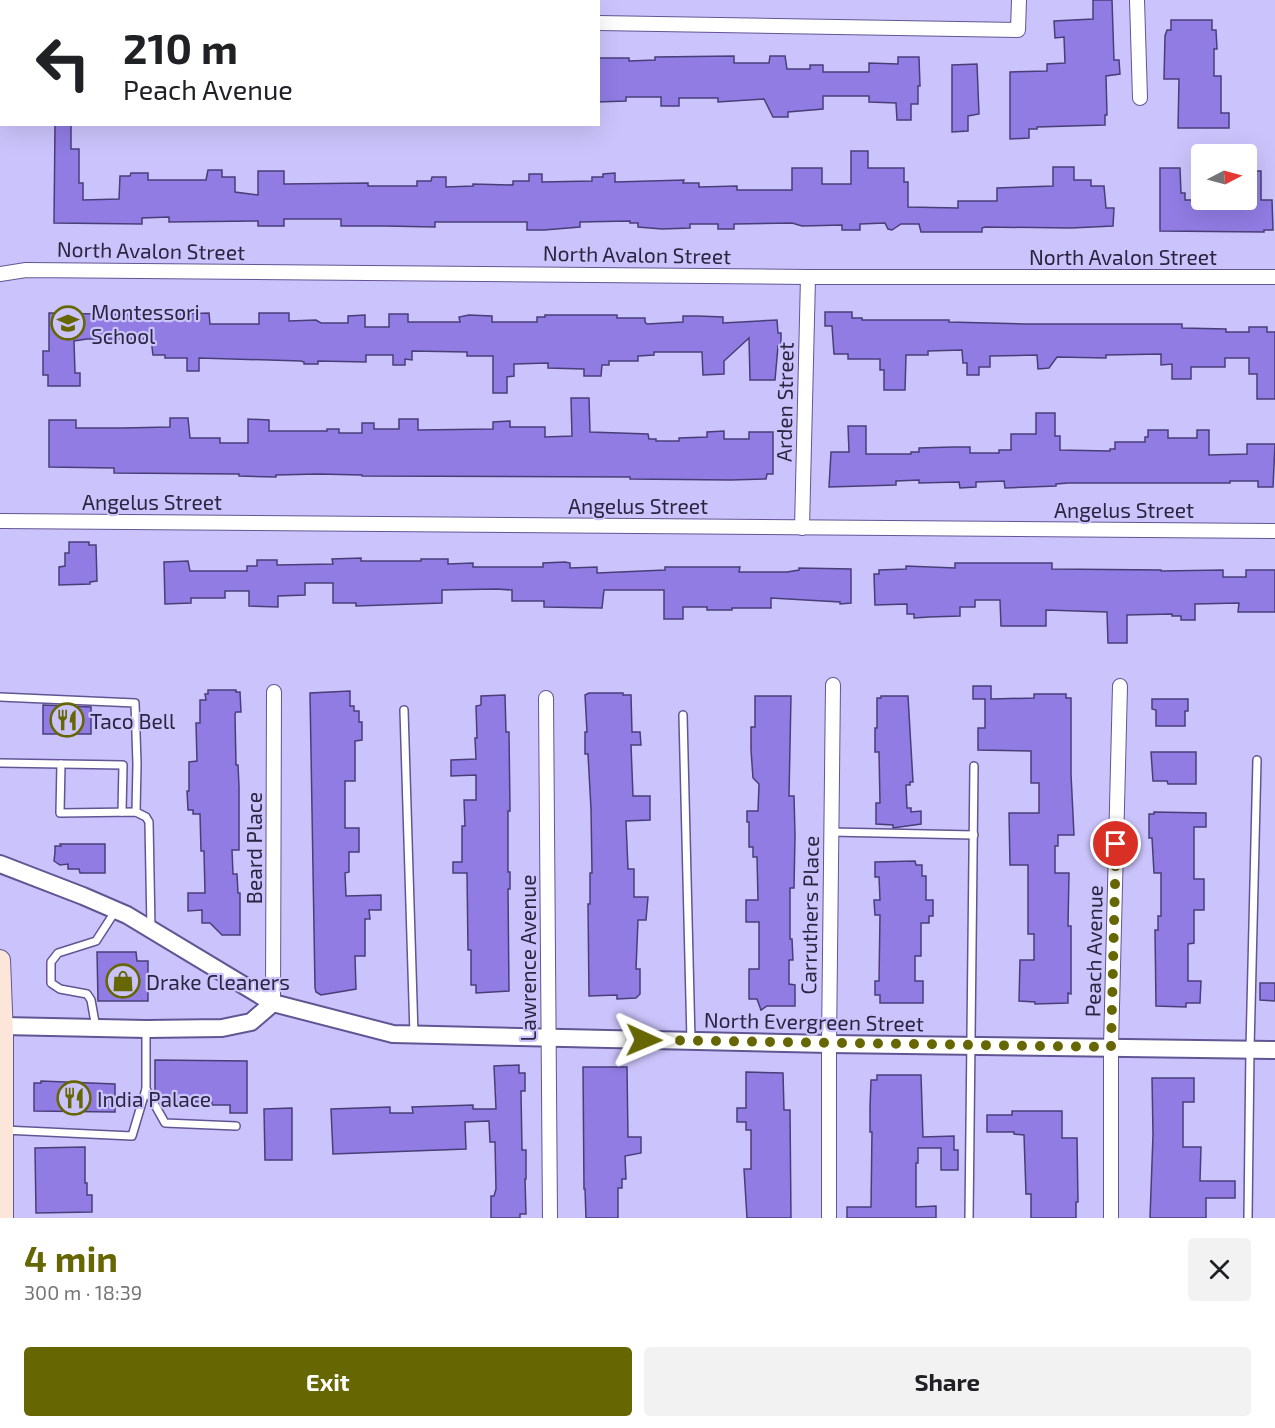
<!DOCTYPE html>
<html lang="en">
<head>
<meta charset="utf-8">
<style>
	body { margin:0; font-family:"Exo 2",sans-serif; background:#f2f2f2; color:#202124; height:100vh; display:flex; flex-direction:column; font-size:22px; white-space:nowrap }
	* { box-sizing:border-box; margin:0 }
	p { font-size:20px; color:#757577 }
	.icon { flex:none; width:33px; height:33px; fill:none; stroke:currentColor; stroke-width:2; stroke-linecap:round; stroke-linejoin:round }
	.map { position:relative; height:1218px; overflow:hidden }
	.panel { display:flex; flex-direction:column; background:#fff; flex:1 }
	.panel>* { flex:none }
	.hud { position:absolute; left:0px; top:0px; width:600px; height:126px; box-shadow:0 6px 24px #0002; background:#fff; color:#202124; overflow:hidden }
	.needle { width:39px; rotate:84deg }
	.tools { position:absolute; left:1191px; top:144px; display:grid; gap:12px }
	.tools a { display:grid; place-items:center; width:66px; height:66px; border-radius:6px; background:#fff; box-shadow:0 6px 24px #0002; font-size:30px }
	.pin { position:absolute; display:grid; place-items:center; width:51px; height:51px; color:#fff; margin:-26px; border:3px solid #fff; border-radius:50%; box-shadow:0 2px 6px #0007 }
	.me { position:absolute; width:66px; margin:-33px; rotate:91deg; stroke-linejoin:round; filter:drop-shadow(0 0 4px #0008) }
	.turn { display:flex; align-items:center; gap:21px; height:126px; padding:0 24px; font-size:27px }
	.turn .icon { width:78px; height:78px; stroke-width:2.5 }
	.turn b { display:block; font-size:42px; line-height:51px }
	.round { display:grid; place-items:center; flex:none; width:63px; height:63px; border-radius:6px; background:#f2f2f2 }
	.summary { display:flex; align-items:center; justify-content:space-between; height:102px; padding:0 24px }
	h1 { font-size:36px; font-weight:700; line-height:45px; color:#666703 }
	.action { display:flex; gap:12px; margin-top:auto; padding:12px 24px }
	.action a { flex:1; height:69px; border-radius:6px; background:#666703; color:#fff; font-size:24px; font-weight:700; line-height:69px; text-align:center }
	.action a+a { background:#f2f2f2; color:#202124 }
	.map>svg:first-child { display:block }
</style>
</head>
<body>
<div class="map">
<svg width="1275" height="1218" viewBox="0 0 1275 1218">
	<rect width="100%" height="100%" fill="#cbc4fc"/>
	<g fill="#907ce3" stroke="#4a3e79" stroke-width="1.5">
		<path d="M1093 0H1112L1114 60H1119L1120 74 1106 76 1107 115H1105V125L1037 127V129H1029V138L1010 139V72L1047 71V64L1065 63 1064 37 1055 38 1054 21 1093 19Z"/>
		<path d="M1171 20H1212V30H1216L1217 49H1214V76H1221V113H1229V128H1178L1179 79H1164L1165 36 1167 30H1171Z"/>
		<path d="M734 56V63H769L770 56H785L787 69H810V65H823V72H869V63L898 64V57H919L920 86H918V104H911V120H897L896 103 869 102V96H823V109L788 112V117H773L764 99 718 102V98H679V106H661V97H626V101L598 102V58H629V61L655 60V57Z"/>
		<path d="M977 64 979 114 968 116V131L952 132V65Z"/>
		<path d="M55 124H71V149H79V183H83V200L119 199 120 176H130L131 173H148V180H206L208 170H222V177H235V192L258 195V171H284V184L368 183V186H417V181H431L432 177H446V187L473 186V184L513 185V181H529V174H542V182L592 181V177H603V174L615 173V182L684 180 683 183H699V187L737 186V190H792V168H822V184H851V151H868V168H904V182H908V207L958 208V201H997V188L1053 186V167H1074V180H1091V186H1104L1106 208H1114L1113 226 1071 228 985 227 982 228V232H921L919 224H901L892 230 888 229 885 223 860 224V230H842V225L802 226 792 223 734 224V229H718V224H690V228L662 229 638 227V223H630V221L580 222V227L544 230H527V222H435V227L385 226H341V219H284V226H258V221L169 222V217L142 218V224L54 223Z"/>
		<path d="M1160 168H1180L1181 193H1185V200H1246V171H1261V200H1272L1273 230H1264V232L1160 231Z"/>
		<path d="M825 312H852V318H862V320H949V322L1024 324H1182V328L1226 329V332H1249V327H1267V332H1275V399H1257V374H1249V358H1225V367H1191V379H1172V364L1161 365V354L1106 355V358L1057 357 1049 368 1038 369 1037 355 990 356V367H979V375H967V363H963L962 350 928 351V355H906L905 390H884V370H880V359H848V354H834L832 326H825Z"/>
		<path d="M49 313 145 315 209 313 210 324H259V313H289V321L316 320 321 323H348V316L365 315V327H389V314H408V322H460L459 317 469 315 492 316V322H537V317H545V315H617V318H645V322L647 324 683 322V316H698L723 317V323L777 320 778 333H781V346H778L775 380H750L749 338 724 361V374L703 375 702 352H654V355L638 356V361H609V365H602L601 376H584V369L548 368V363L514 364V376L507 377V393H493V356H467V352L412 351V360L405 359V365H393V355H366V362L318 361V364H304V362L301 361 199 358V371H187V358H165V355H153L151 339H87L74 341 75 373H80V386H48V375H43V351H49Z"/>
		<path d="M571 398H589L590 432 648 434 649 439H656V441H679V438L707 437V432L724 431V439H749V432H773V474H767L766 479 731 480 630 479V477L362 476V475L318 474 276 475V477L239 476V474L114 473V468L49 467V420H76V428H123L170 427V418H188L190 438H220V443H248V419L269 420V431H327V429H339V433H362V423H374V429H399V419H418V430L493 429V422L510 421V427H545V437L572 436Z"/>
		<path d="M1036 413H1055V436H1060V450L1110 451V449H1115V442H1145V437H1148V430H1168V438H1197V430H1209V455L1247 454V444H1275L1273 487H1258V481H1230V483H1068L1056 484V486L1005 488 1004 481 976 482V487L960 488 959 482 919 483V480L896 481V485L829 487 831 452H849L848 426H866V454H911V452H919V448L953 447H970V453H999V450H1011V434H1036Z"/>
		<path d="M69 542H89V545H96L97 581 90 582V584L59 585V567L65 566V553H69Z"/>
		<path d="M361 558V561H421V559H448V564L473 563V567H543V563L565 562 570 563V568L597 567V573L665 570V567H740L739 572H787L799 570V568L851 569V603L840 604V602L771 598V608H732V610H707V607H683V619H664V590H604L602 608 544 607V601H512V590L496 589 442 590V603L356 606V603H333V583H305V595L278 596V607L249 606V591H225V598H191V603L165 604 164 562 188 561 190 571H247V566H257V560H277V565L333 564 332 559Z"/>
		<path d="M955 563H1052V569L1161 570V571L1223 570V577H1246V570H1275V612H1238L1239 603 1195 604V620H1181V616H1172V614L1127 615V643H1108L1107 612 1046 610V626H1001L1000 600H975V607H960V616L929 617 914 618V614H907V604L875 605 874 574H879V570L906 569V566L955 568Z"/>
		<path d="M973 686H991V699L1034 698V694H1066V698H1071V774L1074 835H1058V846H1055V873H1069L1068 926H1071V994L1068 993V1003L1035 1004V1002L1019 1001 1020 960H1034V934H1028V865H1010L1009 813H1039V783H1031V751L978 750V728H985V699H973Z"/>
		<path d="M208 690H236V692H240L241 712H236L235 714 236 765H238L239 786V850H232L233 874H237L238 893H240V935H222L210 923H202V910L188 911V893H205L204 851H201L200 814H193V810H188L187 791H189V762L197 761 196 723H200V700H206L205 694H208Z"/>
		<path d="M350 691V706H354V711H359V722H362V740L355 741V781H345V828H359V852H349V872L345 873 346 896 381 895V910H369L370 919H365V956H355L356 989 321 995 316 992 315 988 310 693Z"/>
		<path d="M589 693H623V695H631L632 732H640L641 745H631L633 796H650V820L626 821 628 869H634V897H648L646 920H638L636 969H640V994L636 998 617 999V995L589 996 588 904H590V873H592L591 809 588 754H585V732H587L585 695Z"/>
		<path d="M505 695 506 732H509L510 811H508V872H510V889H508L509 991 476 993V985H471V950H468L467 873H453V862H462V826H465L464 800H476V775L451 776V760L476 759 475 738H477L476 706 481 705V696Z"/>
		<path d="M755 696H791L789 796H794L795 835 794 888H790V939H792L793 960H789V984L795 985V1006H767L761 1010 757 999H749V969H759V922H746V900H758L757 857H753V847H749V822H747V811H758L759 784 753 778 751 750V727H755Z"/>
		<path d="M881 696H908L913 782H910V785H906L907 808H911V812L921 811V824L893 828V825L876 824V803H880L879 752H875V728H877V698H881Z"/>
		<path d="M1152 699H1188V711H1185V726H1156V710L1152 709Z"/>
		<path d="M43 705 91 707V734H43Z"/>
		<path d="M1151 752H1196V784H1168L1167 781H1153Z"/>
		<path d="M1154 812 1206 813V827H1194V879H1204V910H1194V943L1188 944V981H1201L1200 1003H1186V1007L1156 1006 1155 930H1158V916H1161V873H1154L1152 838H1149V814H1154Z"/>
		<path d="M60 844H105V873H80L79 869H68V864L60 865 54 861 55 852V846H61Z"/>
		<path d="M915 861 916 865H922V876H926V900H933V916H929V923H921V956H915V981H923V1003H880V995H875V981H879L880 915H875L874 900H880L879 877H875V862Z"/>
		<path d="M97 952H136L137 961H148V1001H98Z"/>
		<path d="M1260 983H1275V1001L1260 1000Z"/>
		<path d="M155 1060 247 1061V1113H230V1105H212V1102L159 1101 155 1094Z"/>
		<path d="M519 1065V1073H525V1091H521L522 1150H526V1179H525L526 1214H520V1218H491V1196H494L496 1189 495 1142H490L489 1121 465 1122 466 1149 333 1154 331 1109 390 1107V1113H413L412 1107 473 1105V1109H496L494 1066Z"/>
		<path d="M583 1067H627L628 1137H641V1153L625 1156 626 1179H622V1188H618V1218H586L585 1189H584Z"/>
		<path d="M746 1072 783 1073 784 1110H790L791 1218H747L744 1169H751V1130H746V1122H737V1108H746Z"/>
		<path d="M877 1075H921L923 1137 954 1136V1150H958V1170H941V1148H918V1163H916V1207L936 1206V1218H847V1207H871L872 1132H870V1107L871 1080H877Z"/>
		<path d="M1152 1078H1194V1102H1183V1147H1201L1200 1181H1235V1198H1206V1218H1150L1153 1135Z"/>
		<path d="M41 1081 115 1084V1112L34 1111V1083H41Z"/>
		<path d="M292 1108V1160H265L264 1109Z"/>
		<path d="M1012 1111H1062V1138H1077L1078 1202H1076V1218H1031V1194H1026L1024 1135 1014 1134V1132H987V1115H1012Z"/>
		<path d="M85 1147V1183H87V1195H92V1212L36 1213 35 1148Z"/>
	</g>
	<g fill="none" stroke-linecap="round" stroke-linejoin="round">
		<g stroke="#615693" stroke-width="10">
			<g id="service">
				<path d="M170 0V2"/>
				<path d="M236 0V2"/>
				<path d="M293 0V2"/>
				<path d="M0 697 135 703 137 764 136 812"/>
				<path d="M404 710 414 1035"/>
				<path d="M683 715 691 1041"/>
				<path d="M0 763 123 765 122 812"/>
				<path d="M61 764 60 813 136 812 146 817 149 822 151 929"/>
				<path d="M831 832 974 835"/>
				<path d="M96 1028 91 1000 87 994 60 989 51 983V962L58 953 96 941 116 910"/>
				<path d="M146 1029V1089L165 1123 236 1126"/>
				<path d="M4 1130 132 1136 146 1089"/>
				<path d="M969 1218 974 766"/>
				<path d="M1248 1218 1250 1049 1257 760"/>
			</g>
		</g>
		<g stroke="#615693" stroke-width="16">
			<g id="minor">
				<path d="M1137 0 1140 98"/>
				<path d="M0 12H2"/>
				<path d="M598 23 1018 30 1019 0"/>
				<path d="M0 274 26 270 808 277H1275"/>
				<path d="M0 521 1275 531"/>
				<path d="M802 528 808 277"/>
				<path d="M546 698 550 1218"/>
				<path d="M273 1003 274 692"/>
				<path d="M829 1218V1044L833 685"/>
				<path d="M1111 1218V1047L1120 686"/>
			</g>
		</g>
		<g stroke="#615693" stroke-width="20">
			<g id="tertiary">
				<path d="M0 864 83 896 127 915 273 1003 393 1034 829 1044 1275 1050"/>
				<path d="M3 1026 146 1029 222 1028 251 1022 273 1003"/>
			</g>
		</g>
		<g stroke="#615693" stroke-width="22">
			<path id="secondary" d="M0 960 3 1036V1218"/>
		</g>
		<use href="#service" stroke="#fff" stroke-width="7"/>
		<use href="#minor" stroke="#fff" stroke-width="14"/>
		<use href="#tertiary" stroke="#fff" stroke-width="16"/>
		<use href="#secondary" stroke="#fce6d9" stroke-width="20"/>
	</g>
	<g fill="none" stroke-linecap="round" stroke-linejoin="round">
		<path stroke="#666703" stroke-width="10" stroke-dasharray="0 18" d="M644 1040 1111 1047 1116 844"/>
	</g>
	<defs>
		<g id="school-ring" transform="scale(1.725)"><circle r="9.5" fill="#cbc4fc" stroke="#666703" stroke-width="1.5"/><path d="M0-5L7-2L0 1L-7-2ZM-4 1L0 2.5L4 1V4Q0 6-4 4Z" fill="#666703"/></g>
		<g id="restaurant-ring" transform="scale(1.725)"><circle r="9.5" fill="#cbc4fc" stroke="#666703" stroke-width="1.5"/><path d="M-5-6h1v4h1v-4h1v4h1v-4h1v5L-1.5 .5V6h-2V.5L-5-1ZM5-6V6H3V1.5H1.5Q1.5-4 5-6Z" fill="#666703"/></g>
		<g id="shop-ring" transform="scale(1.725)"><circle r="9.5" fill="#cbc4fc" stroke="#666703" stroke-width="1.5"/><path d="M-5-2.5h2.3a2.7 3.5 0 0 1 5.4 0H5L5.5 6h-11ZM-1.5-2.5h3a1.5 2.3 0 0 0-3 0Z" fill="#666703"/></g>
	</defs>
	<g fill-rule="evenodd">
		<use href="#school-ring" x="68" y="323"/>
		<use href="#restaurant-ring" x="67" y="720"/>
		<use href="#shop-ring" x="123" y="981"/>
		<use href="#restaurant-ring" x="74" y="1098"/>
	</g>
	<g text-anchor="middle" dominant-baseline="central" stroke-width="4.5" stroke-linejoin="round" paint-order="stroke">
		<g font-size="21" fill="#2a2540" stroke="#cbc4fc">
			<text transform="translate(151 250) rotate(1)">North Avalon Street</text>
			<text transform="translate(637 254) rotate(1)">North Avalon Street</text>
			<text x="1123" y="256">North Avalon Street</text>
			<text transform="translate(784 402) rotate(-89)">Arden Street</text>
			<text x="152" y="501">Angelus Street</text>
			<text x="638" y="505">Angelus Street</text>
			<text x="1124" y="509">Angelus Street</text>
			<text transform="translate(253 848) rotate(-90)">Beard Place</text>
			<text transform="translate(809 915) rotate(-89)">Carruthers Place</text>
			<text transform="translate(1093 951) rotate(-89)">Peach Avenue</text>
			<text transform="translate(527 958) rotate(-90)">Lawrence Avenue</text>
			<text transform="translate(814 1021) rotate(1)">North Evergreen Street</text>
		</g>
		<g font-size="21" fill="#2a2540" stroke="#cbc4fc" text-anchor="start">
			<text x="91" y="311">Montessori<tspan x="91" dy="24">School</tspan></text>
			<text x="90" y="720">Taco Bell</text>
			<text x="146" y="981">Drake Cleaners</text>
			<text x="97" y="1098">India Palace</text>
		</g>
	</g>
</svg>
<div class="tools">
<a><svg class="needle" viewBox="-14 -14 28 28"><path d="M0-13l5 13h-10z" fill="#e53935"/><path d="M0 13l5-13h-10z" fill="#757577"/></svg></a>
</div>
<div class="pin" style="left:1116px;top:844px;background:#d93025"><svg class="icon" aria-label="arrive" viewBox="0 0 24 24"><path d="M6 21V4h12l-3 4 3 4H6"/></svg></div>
<svg class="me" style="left:644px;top:1040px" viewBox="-20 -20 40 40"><path d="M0-17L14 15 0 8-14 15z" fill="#666703" stroke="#fff" stroke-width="4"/></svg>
<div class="hud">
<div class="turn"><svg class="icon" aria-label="left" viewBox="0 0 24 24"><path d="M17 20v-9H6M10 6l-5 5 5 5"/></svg><div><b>210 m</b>Peach Avenue</div></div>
</div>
</div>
<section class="panel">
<div class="summary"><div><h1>4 min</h1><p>300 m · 18:39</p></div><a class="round"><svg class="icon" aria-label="close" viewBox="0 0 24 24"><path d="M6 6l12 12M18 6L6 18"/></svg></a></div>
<div class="action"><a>Exit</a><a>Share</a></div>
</section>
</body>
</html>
